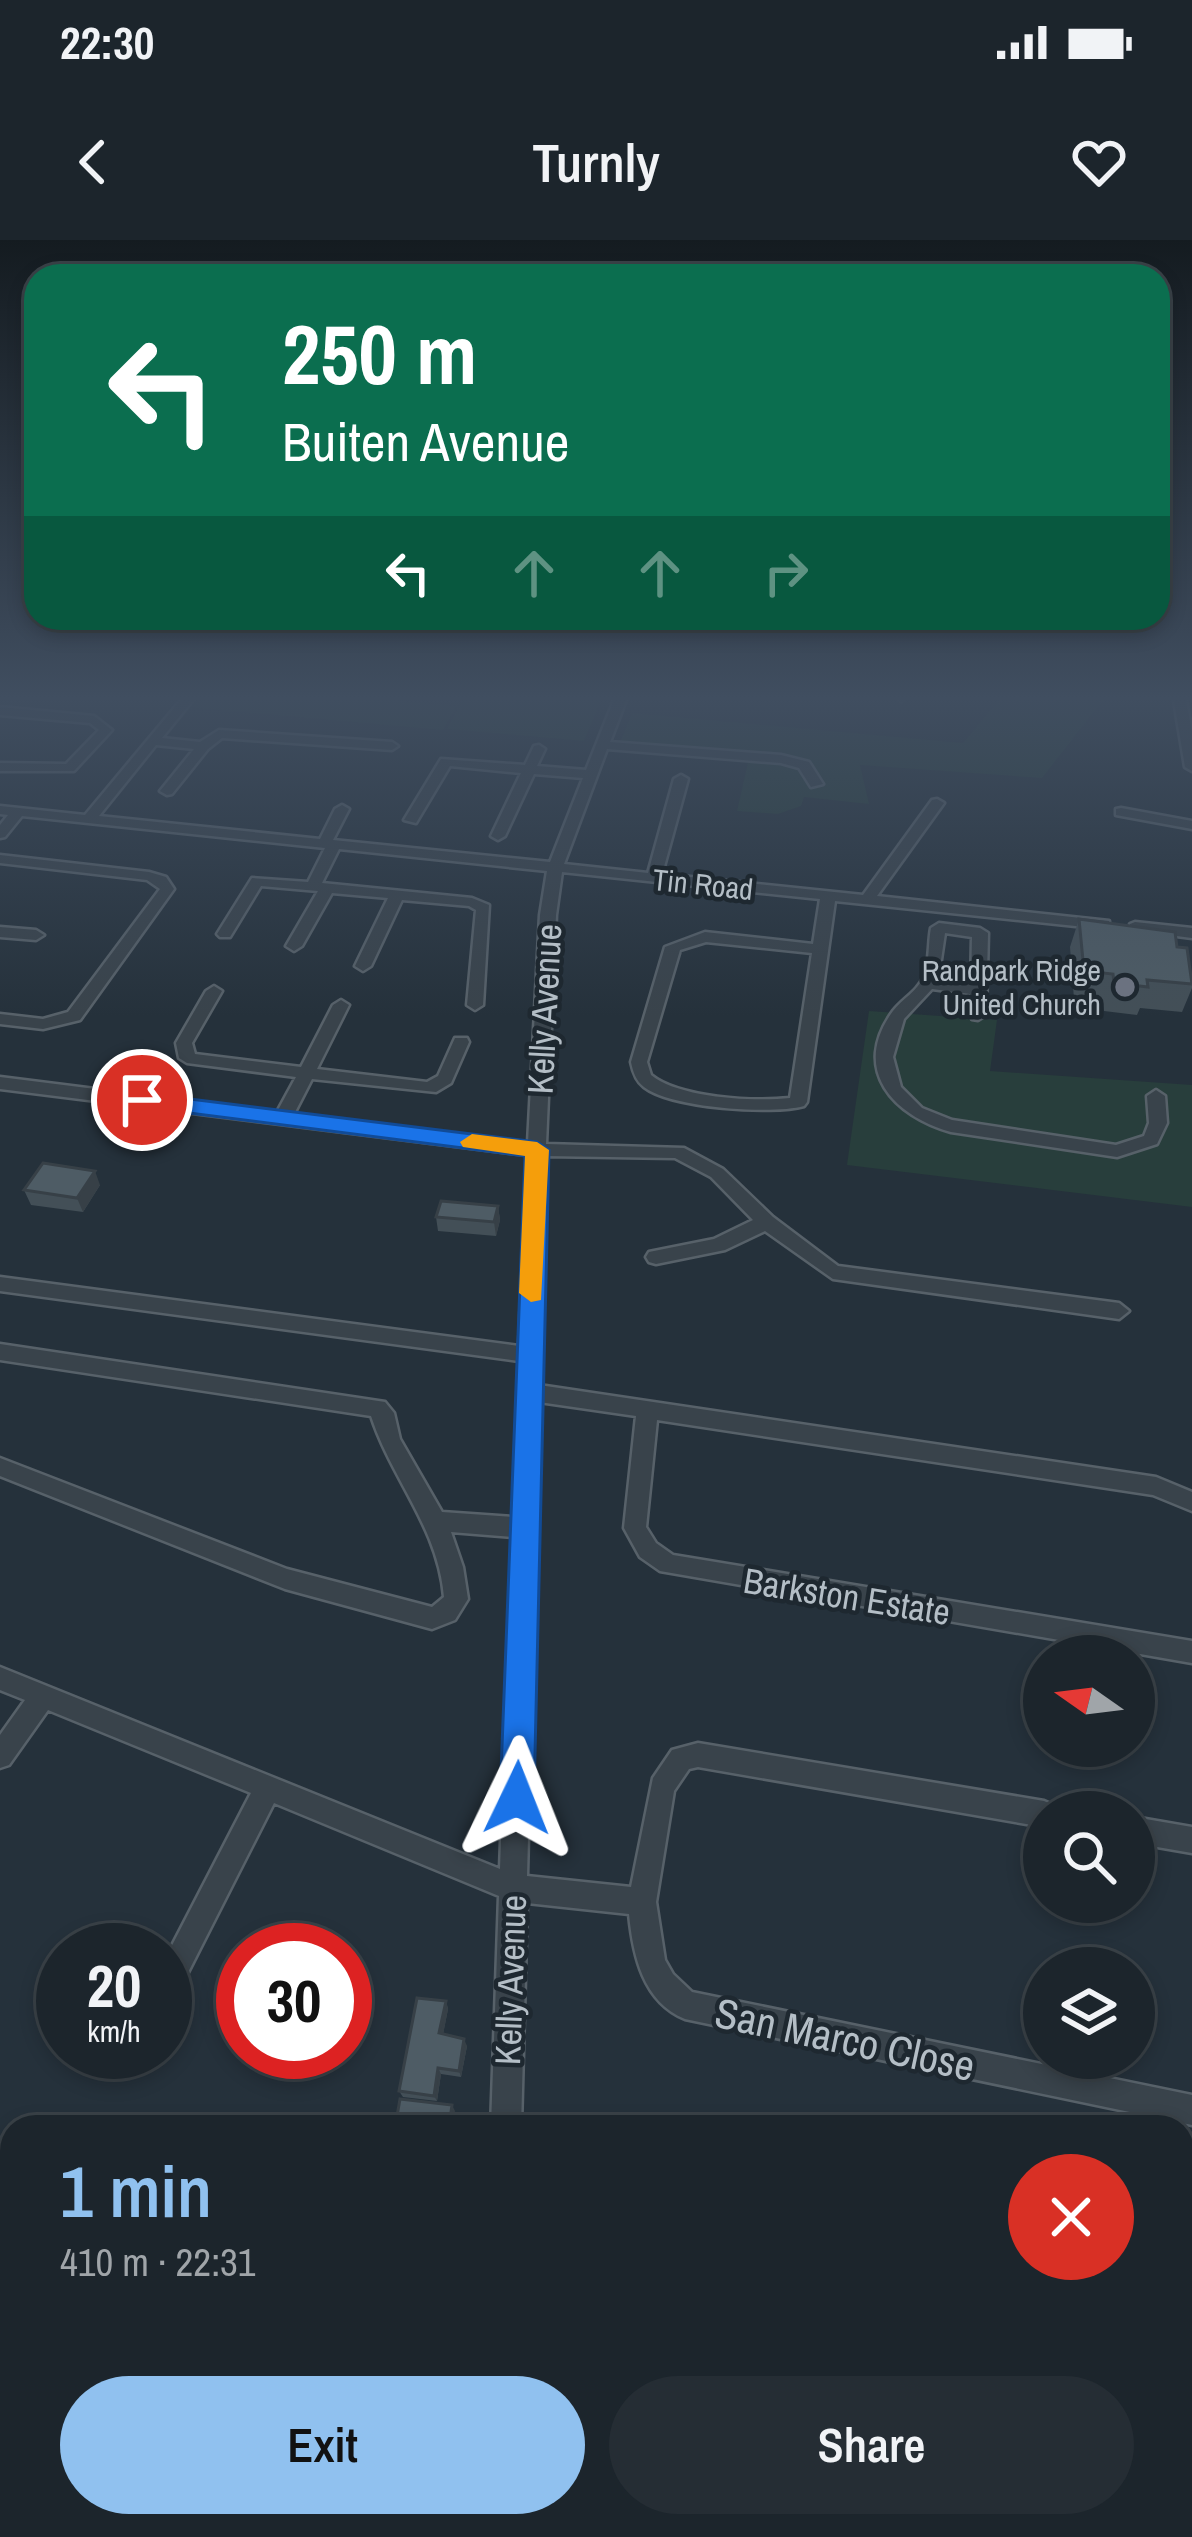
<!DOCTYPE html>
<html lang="en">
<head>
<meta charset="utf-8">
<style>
	body { margin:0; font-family:"Archivo Narrow",sans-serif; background:#252d34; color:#f1f3f6; height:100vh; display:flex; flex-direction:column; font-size:45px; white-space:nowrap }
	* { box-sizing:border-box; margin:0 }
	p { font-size:39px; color:#a0a5a9 }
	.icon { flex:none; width:66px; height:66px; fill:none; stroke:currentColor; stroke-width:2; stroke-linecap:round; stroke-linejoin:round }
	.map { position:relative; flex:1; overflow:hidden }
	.sheet { position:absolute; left:0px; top:1875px; width:1194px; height:423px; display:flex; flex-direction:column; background:#1c252c; border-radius:36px 36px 0 0; box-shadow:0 6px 18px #0003,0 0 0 3px #3a4248 }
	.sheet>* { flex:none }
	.hud { position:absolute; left:24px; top:24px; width:1146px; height:366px; border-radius:36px; box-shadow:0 6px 18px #0003,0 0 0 3px #3a4248; background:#0b6e4f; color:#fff; overflow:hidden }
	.needle { width:78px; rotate:284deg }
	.buttons { position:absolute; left:1023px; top:1395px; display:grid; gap:24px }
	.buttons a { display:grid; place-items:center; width:132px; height:132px; border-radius:50%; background:#1c252c; box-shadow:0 6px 18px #0003,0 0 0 3px #3a4248; font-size:60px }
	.speed { position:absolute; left:36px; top:1683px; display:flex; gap:24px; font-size:60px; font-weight:700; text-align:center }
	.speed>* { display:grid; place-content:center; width:156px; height:156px; border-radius:50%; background:#1c252c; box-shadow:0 6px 18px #0003,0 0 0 3px #3a4248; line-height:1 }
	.speed small { font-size:30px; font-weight:400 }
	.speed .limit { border:18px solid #d22; background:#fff; color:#111 }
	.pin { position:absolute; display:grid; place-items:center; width:102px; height:102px; color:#fff; margin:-51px; border:6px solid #fff; border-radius:50%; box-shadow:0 3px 12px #0007 }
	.me { position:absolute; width:132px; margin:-66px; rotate:2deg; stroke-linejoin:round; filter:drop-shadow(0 0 9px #0008) }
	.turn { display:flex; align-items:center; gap:42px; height:252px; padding:0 60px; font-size:54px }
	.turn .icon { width:156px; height:156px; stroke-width:2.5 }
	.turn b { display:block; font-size:84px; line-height:102px }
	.lanes { display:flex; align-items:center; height:114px; padding:0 60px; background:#0003; justify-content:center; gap:60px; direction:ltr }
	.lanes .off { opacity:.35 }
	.round { display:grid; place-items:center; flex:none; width:126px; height:126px; border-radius:63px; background:#252d34 }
	.head { display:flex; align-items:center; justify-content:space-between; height:204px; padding:0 60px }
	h1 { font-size:72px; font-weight:600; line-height:90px; color:#90c1ef }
	.cta { display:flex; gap:24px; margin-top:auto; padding:24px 60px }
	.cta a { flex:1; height:138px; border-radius:72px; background:#90c1ef; color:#111; font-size:48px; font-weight:600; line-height:138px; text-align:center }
	.cta a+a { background:#252d34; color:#f1f3f6 }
	.status { display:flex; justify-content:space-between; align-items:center; height:84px; padding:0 60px; background:#1c252c; direction:ltr }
	.status svg { height:33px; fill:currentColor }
	header { display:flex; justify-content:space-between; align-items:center; height:156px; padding:0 60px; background:#1c252c; font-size:54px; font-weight:600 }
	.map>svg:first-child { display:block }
</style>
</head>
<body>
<div class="status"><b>22:30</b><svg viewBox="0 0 49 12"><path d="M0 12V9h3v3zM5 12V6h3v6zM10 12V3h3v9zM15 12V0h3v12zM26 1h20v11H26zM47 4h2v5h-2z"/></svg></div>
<header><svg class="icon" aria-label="back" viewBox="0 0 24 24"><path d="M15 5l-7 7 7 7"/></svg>Turnly<svg class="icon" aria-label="heart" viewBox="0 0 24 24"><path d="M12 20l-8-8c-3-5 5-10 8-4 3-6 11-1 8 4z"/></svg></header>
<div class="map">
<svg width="1192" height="2297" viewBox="0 0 1192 2297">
	<rect width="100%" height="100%" fill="#25313b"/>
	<g fill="#283e3c">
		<path d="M197 455H332L457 466 443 490 187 467Z"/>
		<path d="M465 455H603L584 501 447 489Z"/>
		<path d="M1003 455H1107L1042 538 860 525 869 564 804 557 801 566 778 574 737 571 749 518 618 508 632 473 963 503Z"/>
		<path d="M869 771 997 780 990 831 1192 845V967L847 925Z"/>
	</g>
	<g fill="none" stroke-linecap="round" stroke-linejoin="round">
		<g stroke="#576169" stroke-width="5">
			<g id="minor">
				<path d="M185 455H197L162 498 200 502 219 490 392 502 398 506 392 510 222 498 208 509 172 554 167 555 160 551 194 509 156 505 99 576 320 599 335 569 342 565 349 569 333 600 550 622 583 538 534 534 505 596 498 600 491 596 521 533 450 526 416 583 404 580 441 519 525 525 534 506 539 505 545 509 537 526 586 530 616 455H628L610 502 781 515 809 522 823 544 811 547 799 528 781 523 607 509 564 624 648 633 674 539 681 535 688 539 662 634 863 655 932 560 937 559 944 563 877 656 1109 681V687L1104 689 835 661 807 862 804 866C772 875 671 868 644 847 636 841 633 832 631 822L665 707 705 692 813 704 820 659 562 632 556 675 546 904 684 908 723 929 773 977 838 1026 1119 1063 1129 1071 1119 1079 833 1039 765 991 725 1010 656 1024 649 1022 646 1017 649 1012 714 999 753 980 711 937 675 918 545 916 539 1145 1156 1237 1192 1252V1271L1153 1255 657 1180 646 1287 656 1303 673 1315 1192 1401V1423L660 1331 640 1317 624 1288 636 1176 539 1162 527 1636 631 1647 653 1538 672 1510 698 1503 1044 1561 1053 1565 1056 1572H1044V1587L698 1527 689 1529 674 1551 656 1662 665 1720 673 1734 692 1752 1192 1855V1885L685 1779C643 1762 633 1715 629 1674L527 1663 521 1887H491L499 1656 274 1563 175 1758 165 1762V1719L251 1553 48 1470 9 1525 0 1528V1495L25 1460 0 1450V1427L500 1629 512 1297 451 1292 463 1327 468 1359 455 1380 432 1389 285 1349 0 1236V1218L287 1329 432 1367 444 1357C438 1287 392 1240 371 1176L0 1120V1104L385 1162 394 1173 400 1199 442 1272 513 1277 519 1121 0 1051V1037L519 1106 527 915 0 849V837L277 872 296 837 187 823 179 818 176 803 206 751 214 746 222 751 192 803 195 814 301 827 333 765 341 760 349 765 317 829 427 842 438 836 455 798H467L469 802 451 843 436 852 312 839 294 874 528 903 540 675 547 631 339 609 322 643 472 658 489 665 483 765 475 770 467 765 476 670 469 666 402 660 371 726 363 731 355 726 388 658 332 653 302 706 294 711 286 706 318 651 261 646 230 697H220L217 694 252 638 308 642 325 608 22 576 5 597 0 598V585L8 575 0 574V566L85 575ZM706 702 812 713 790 858C754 862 679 858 651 835L647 822 680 710Z"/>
				<path d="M896 455H908L901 461Z"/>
				<path d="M1173 455H1185L1192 492V531L1185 527Z"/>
				<path d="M0 467 94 476 112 490 74 531H0V523L66 524 99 490 90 483 0 475Z"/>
				<path d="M1121 568 1192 581V589L1116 575V569Z"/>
				<path d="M0 615 149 632 166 637 174 649 80 780 43 789 0 784V774L43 779 68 772 160 649 147 640 0 623Z"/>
				<path d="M1135 682 1192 688V698L1130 690V684Z"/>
				<path d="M939 683 980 688 988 693 986 775 978 780 972 779 970 754 932 749 904 779 893 817 901 847 922 868 952 880 1116 905 1144 896 1149 883 1147 856 1156 850 1165 856 1167 883 1157 904 1117 917 951 892C894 876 850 830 893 771 902 759 918 751 924 736 930 721 928 703 931 688ZM945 693 972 697 971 744 938 740Z"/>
				<path d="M0 687 36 690 44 695 36 700 0 697Z"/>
				<path d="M1134 1577 1192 1587V1613L1134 1603Z"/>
				<path d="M0 2090 12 2096V2133L0 2128Z"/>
				<path d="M0 2129 12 2134V2173L0 2168Z"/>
				<path d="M1182 2197 1192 2201V2236L1182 2232Z"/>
				<path d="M164 2286H210L215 2297H169Z"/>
				<path d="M218 2286H263L268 2297H223Z"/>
				<path d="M391 2286H438L433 2297H386Z"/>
				<path d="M466 2286H502L501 2297H465Z"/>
			</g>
		</g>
		<use href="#minor" fill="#39434b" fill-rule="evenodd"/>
	</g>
	<g fill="#434f57">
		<path d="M1079 679 1177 707 1192 736V748L1182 772 1140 768 1137 775 1104 771 1103 762 1074 759 1070 707Z"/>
		<path d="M100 945 83 972 31 965 24 950Z"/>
		<path d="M498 966 500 980 496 996 438 991 436 977Z"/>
		<path d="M446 1761 448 1769 443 1794 467 1806 461 1837 441 1834 437 1861 403 1857 399 1851Z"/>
	</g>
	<g fill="#374047">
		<path d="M95 931 100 945 83 972 77 958Z"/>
		<path d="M498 966 500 980 496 996 494 982Z"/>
		<path d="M446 1761 448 1769 442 1800 439 1793Z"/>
		<path d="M464 1799 467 1806 461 1837 459 1831Z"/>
		<path d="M438 1828 441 1834 437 1861 434 1856Z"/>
		<path d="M452 1865 455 1871 452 1887H449Z"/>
	</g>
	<g fill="#4e5c65" stroke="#374047" stroke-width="3">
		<path d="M1079 679 1175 692 1177 707 1187 708 1192 744 1147 740 1148 747 1114 743 1113 734 1084 731Z"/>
		<path d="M43 923 95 931 77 958 24 950Z"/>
		<path d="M441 961 498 966 494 982 436 977Z"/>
		<path d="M417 1758 446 1761 439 1793 464 1799 459 1831 438 1828 434 1856 399 1851Z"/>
		<path d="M400 1859 452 1865 449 1887H395Z"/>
	</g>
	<linearGradient id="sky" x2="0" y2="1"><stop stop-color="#141b20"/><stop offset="0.59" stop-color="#404e60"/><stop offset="1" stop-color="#404e60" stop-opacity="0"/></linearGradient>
	<rect width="1192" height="776" fill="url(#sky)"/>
	<path fill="#1a73e8" stroke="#114b97" stroke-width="3" d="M142 853 537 902 549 910 534 1558 529 1570 517 1575 505 1570 500 1558 525 916 134 866 130 860Z"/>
	<path fill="#f59e0b" d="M472 894 537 902 549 910 541 1060 531 1062 519 1053 525 916 463 907 460 902Z"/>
	<circle fill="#6b7280" stroke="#1e2830" stroke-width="4.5" cx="1125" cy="747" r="12"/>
	<g text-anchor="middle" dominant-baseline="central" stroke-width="9" stroke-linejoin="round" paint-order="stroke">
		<g font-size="30" fill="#b4bec6" stroke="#1e2830">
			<text transform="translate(703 644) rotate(6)">Tin Road</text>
		</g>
		<g font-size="30" fill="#b4bec6" stroke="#1e2830" text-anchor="end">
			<text x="1101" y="730">Randpark Ridge<tspan x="1101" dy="34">United Church</tspan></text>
		</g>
		<g font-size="36" fill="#b4bec6" stroke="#1e2830">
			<text transform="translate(544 769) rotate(-87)">Kelly Avenue</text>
			<text transform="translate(847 1356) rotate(9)">Barkston Estate</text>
			<text transform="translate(510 1740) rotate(-88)">Kelly Avenue</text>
		</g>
		<g font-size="42" fill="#b4bec6" stroke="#1e2830">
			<text transform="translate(845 1799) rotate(12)">San Marco Close</text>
		</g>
	</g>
</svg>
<div class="buttons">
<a><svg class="needle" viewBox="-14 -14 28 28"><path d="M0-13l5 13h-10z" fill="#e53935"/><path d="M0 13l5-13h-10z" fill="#a0a5a9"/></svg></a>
<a><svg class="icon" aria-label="search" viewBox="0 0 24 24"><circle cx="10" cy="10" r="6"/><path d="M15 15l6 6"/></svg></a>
<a><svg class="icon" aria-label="layers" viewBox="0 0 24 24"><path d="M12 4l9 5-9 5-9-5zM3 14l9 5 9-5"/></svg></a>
</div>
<div class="speed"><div>20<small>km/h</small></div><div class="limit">30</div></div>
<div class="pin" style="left:142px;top:860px;background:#d93025"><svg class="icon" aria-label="arrive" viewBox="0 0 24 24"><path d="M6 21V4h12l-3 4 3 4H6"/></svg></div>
<svg class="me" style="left:517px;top:1558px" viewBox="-20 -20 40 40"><path d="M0-17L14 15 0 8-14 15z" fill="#1a73e8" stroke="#fff" stroke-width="4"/></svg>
<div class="hud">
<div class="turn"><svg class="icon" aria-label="left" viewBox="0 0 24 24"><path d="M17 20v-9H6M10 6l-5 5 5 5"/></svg><div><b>250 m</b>Buiten Avenue</div></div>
<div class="lanes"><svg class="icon" aria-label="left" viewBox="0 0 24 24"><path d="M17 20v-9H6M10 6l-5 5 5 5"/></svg><svg class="icon off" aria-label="ahead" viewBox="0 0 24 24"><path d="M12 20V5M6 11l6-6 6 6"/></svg><svg class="icon off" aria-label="ahead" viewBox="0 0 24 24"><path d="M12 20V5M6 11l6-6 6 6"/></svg><svg class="icon off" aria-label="right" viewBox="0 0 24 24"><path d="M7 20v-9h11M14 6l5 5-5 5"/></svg></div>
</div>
<section class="sheet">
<div class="head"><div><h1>1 min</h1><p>410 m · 22:31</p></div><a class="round" style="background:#d93025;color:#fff"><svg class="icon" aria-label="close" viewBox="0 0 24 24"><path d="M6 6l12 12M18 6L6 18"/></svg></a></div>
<div class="cta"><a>Exit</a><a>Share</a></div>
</section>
</div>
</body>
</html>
